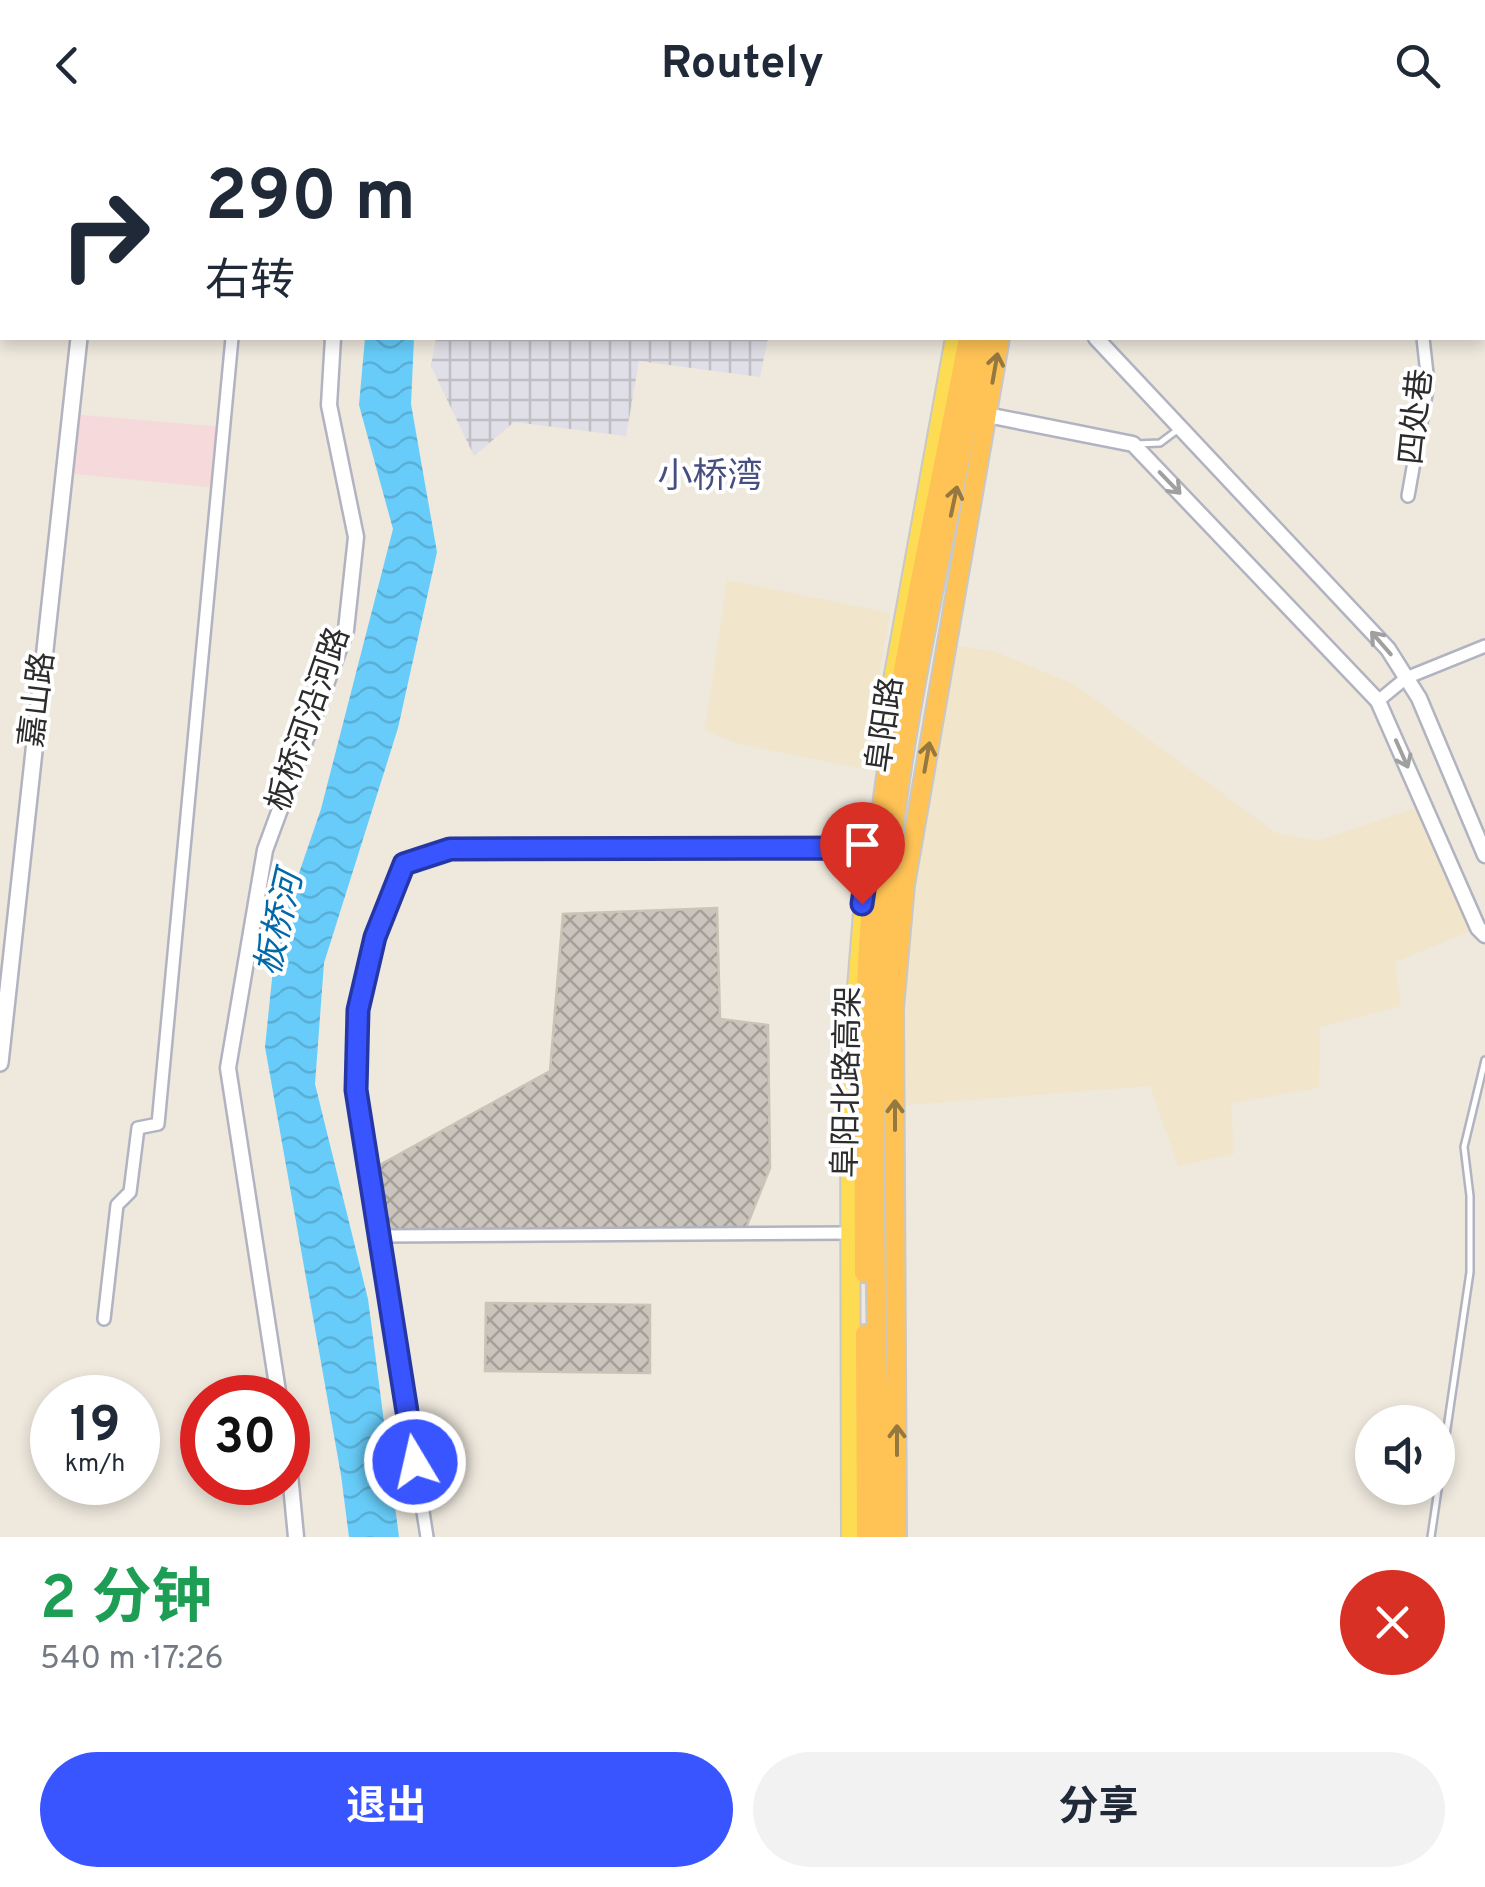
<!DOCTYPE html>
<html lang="zh">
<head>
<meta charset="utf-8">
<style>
	body { margin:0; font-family:Overpass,"Noto Sans SC",sans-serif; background:#f2f2f3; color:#1f2937; height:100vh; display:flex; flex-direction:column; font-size:38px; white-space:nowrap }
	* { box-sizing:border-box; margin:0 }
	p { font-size:32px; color:#747a83 }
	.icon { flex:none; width:55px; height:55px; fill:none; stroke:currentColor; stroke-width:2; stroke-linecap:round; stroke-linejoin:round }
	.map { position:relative; height:1407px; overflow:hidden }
	.details { display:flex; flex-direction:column; background:#fff; flex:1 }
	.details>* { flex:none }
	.hud { position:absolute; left:0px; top:0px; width:1485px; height:210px; box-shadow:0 5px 15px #0003; background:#fff; color:#1f2937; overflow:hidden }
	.tools { position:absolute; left:1355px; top:1275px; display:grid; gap:20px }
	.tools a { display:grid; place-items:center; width:100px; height:100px; border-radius:50%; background:#fff; box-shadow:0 5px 15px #0003; font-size:50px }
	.speed { position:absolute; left:30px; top:1245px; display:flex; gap:20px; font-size:50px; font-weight:700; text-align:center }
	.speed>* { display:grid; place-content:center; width:130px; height:130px; border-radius:50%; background:#fff; box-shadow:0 5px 15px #0003; line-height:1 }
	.speed small { font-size:25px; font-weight:400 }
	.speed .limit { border:15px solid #d22; background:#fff; color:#111 }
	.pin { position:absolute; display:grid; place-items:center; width:85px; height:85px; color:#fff; margin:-102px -42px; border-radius:50% 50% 50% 0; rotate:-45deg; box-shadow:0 0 10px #0007 }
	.pin .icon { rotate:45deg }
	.me { position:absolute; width:110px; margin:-55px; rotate:351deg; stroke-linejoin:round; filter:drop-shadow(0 0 8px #0008) }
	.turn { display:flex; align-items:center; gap:35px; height:210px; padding:0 40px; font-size:45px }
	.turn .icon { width:130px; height:130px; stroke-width:2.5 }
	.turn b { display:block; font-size:70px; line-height:85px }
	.round { display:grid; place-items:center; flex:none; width:105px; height:105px; border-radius:52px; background:#f2f2f3 }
	.head { display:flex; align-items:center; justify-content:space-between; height:170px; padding:0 40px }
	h1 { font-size:60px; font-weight:700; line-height:75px; color:#1e9e55 }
	.action { display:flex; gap:20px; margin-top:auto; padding:20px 40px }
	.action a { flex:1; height:115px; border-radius:60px; background:#3955ff; color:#fff; font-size:40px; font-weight:700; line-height:115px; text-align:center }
	.action a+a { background:#f2f2f3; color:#1f2937 }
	header { display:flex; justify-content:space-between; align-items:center; height:130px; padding:0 40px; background:#fff; font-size:45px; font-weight:700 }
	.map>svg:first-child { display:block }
</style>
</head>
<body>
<header><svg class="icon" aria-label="back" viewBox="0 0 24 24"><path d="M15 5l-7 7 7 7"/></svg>Routely<svg class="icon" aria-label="search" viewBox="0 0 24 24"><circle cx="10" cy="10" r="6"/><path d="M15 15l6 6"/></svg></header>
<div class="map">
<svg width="1485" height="1407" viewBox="0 0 1485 1407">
	<defs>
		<pattern id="industrial-grid" width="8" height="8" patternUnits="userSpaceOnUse" patternTransform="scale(2.5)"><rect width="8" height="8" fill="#e0dee6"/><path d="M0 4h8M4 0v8" fill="none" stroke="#c0bfc5"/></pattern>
		<pattern id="water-waves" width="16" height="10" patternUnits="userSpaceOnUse" patternTransform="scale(2.5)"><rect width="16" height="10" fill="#67ccf9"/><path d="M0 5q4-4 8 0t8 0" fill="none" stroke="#5aafd6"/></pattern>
		<pattern id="building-cross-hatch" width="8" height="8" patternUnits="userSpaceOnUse" patternTransform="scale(2.5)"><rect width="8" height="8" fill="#cac4bc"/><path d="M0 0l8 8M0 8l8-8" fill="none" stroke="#a49f99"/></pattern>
	</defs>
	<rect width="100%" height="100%" fill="#eee8dd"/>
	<path fill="url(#industrial-grid)" d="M436 208H768L760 247 639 231 626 306 514 292 474 326 431 236Z"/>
	<g fill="#f1e6cb">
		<path d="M727 450 890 483 863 639 735 613 705 600Z"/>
		<path d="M947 515 994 521 1075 555 1276 703 1317 711 1424 675 1478 798 1395 832 1401 876 1320 897 1319 958 1231 973 1234 1024 1178 1036 1150 956 895 976 894 878Z"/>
	</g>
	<path fill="#f6d9da" d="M71 284 223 297 218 358 65 343Z"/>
	<path fill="url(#water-waves)" d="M365 208H414L411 274 437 422 398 598 324 833 315 954 368 1169 399 1407H349L341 1345 265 917 276 810 321 679 393 399 359 275Z"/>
	<g fill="url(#building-cross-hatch)" stroke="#cac4b6" stroke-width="2.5">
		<path d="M717 778 720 889 768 895 770 1038 744 1103 379 1106 369 1041 550 941 563 784Z"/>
		<path d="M486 1173 650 1175V1243L485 1241Z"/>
	</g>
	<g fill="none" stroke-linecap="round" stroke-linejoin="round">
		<g stroke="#b1b3c0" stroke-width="10">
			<g id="service">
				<path d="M1136 314 1160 313 1180 298"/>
				<path d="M1431 1407 1470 1142V1066L1464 1017 1485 930"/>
			</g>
		</g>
		<g stroke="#b1b3c0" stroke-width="16">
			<g id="minor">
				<path d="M1454 2 1455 0"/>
				<path d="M1408 366 1428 253 1423 208"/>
				<path d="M1378 571 1406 548 1485 516"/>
				<path d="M379 1106 850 1103"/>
				<path d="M104 1189 117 1075 130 1062 138 998 158 994 232 208"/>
				<path d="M427 1407 356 960 358 880 375 807 403 733 449 719 870 718"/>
			</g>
		</g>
		<g stroke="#b1b3c0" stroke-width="19">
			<g id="tertiary">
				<path d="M383 2 384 0"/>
				<path d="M1096 208 1388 519 1419 568 1485 725"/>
				<path d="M987 285 1133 314 1378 571 1478 798 1485 805"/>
				<path d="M279 1268 228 938 265 720 346 500 356 407 329 275 333 208"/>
				<path d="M288 1323 296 1407"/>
			</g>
		</g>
		<g stroke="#b1b3c0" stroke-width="20">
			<path id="secondary" d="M0 933 79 208"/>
		</g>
		<g stroke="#c8c8c8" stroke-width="22">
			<g id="primary">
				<path d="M156 2 161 0"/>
				<path d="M215 2 219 0"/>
				<path d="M993 2V0"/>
				<path d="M0 71 2 70"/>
				<path d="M0 105 2 104"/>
				<path d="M891 561 955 208"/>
				<path d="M851 1407 850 945 866 746"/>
			</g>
		</g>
		<g stroke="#c8c8c8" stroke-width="22">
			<g id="trunk">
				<path d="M97 2 98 0"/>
				<path d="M274 2 279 0"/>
				<path d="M1007 2V0"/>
				<path d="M1021 2 1022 0"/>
				<path d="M1035 2V0"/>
				<path d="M864 1143C864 1014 860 884 873 755 890 571 934 389 968 208"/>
				<path d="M865 1204 866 1407"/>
				<path d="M882 1407C876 1179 866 948 891 720 910 548 953 378 983 208"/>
				<path d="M897 1407 894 878 905 755 1000 208"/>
			</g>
		</g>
		<use href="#service" stroke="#fff" stroke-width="5"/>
		<use href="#minor" stroke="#fff" stroke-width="11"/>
		<use href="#tertiary" stroke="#fff" stroke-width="14"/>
		<use href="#secondary" stroke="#fff" stroke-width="15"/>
		<use href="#primary" stroke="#fddc53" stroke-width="18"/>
		<use href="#trunk" stroke="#fec255" stroke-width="18"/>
	</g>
	<defs><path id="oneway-shaft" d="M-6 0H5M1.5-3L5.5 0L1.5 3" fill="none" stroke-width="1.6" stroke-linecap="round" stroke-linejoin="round" transform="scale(2.5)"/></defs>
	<g stroke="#957740">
		<use href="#oneway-shaft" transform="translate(995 238) rotate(-80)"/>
		<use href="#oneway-shaft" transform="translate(954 371) rotate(-78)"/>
		<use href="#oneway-shaft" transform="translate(927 627) rotate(-80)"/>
		<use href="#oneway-shaft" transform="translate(895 985) rotate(-90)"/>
		<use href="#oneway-shaft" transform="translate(897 1310) rotate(-90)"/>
	</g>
	<g stroke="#a0a0a0">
		<use href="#oneway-shaft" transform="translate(1170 353) rotate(46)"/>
		<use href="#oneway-shaft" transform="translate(1381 513) rotate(-131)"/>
		<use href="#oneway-shaft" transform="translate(1402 624) rotate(66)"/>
	</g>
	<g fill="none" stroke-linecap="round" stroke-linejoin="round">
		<g stroke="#2537a6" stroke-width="25">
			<path id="route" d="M415 1332 356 960 358 880 375 807 404 734 450 719 870 718 862 774"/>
		</g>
		<use href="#route" stroke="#3955ff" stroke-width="18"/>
	</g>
	<g text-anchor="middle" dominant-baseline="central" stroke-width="8" stroke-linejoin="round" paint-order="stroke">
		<g font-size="32" fill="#2c2c2c" stroke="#fff">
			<text transform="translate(1418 287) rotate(-84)">四处巷</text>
			<text transform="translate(39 570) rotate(-83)">嘉山路</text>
			<text transform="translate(310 590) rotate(-71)">板桥河沿河路</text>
			<text transform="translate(887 595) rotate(-82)">阜阳路</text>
			<text transform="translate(849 952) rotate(-89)">阜阳北路高架</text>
		</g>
		<g font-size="35" fill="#474f81" stroke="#fff">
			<text x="710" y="348">小桥湾</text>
		</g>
		<g font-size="35" font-style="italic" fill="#0269a9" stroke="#fff">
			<text transform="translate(281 794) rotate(-77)">板桥河</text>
		</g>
	</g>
</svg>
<div class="tools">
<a><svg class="icon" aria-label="sound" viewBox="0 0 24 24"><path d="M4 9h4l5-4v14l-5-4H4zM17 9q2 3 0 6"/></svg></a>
</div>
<div class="speed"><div>19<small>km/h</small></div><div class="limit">30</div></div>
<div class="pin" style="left:862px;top:774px;background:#d93025"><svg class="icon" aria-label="arrive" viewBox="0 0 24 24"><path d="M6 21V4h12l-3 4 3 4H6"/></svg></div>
<svg class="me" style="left:415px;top:1332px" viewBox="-20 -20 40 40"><circle r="17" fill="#3955ff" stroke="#fff" stroke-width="3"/><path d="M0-11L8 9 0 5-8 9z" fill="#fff"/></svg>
<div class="hud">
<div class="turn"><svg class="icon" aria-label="right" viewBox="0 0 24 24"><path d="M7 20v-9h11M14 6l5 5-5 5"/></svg><div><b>290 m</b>右转</div></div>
</div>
</div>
<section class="details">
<div class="head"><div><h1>2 分钟</h1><p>540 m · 17:26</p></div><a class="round" style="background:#d93025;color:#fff"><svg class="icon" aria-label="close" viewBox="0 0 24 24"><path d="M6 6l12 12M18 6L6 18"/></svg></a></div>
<div class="action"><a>退出</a><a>分享</a></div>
</section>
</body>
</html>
